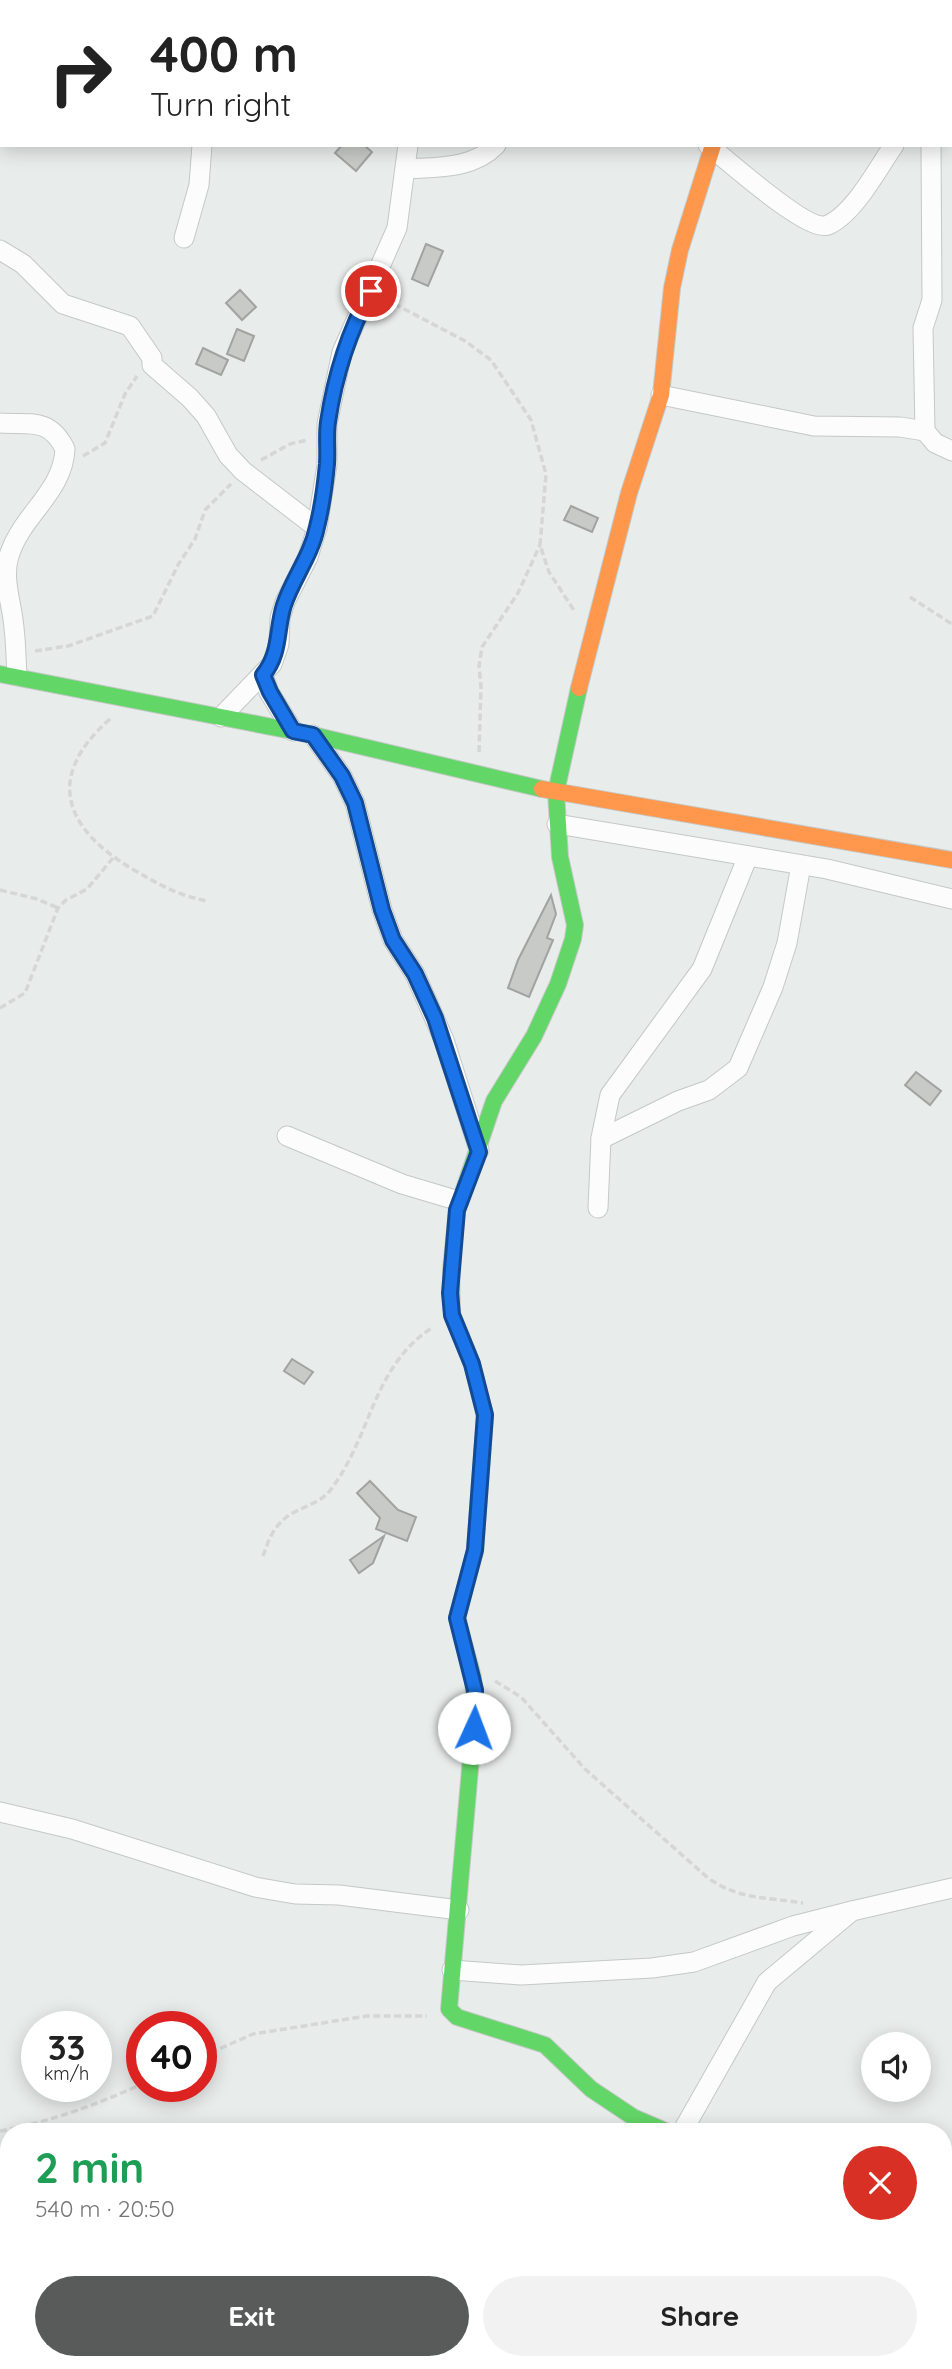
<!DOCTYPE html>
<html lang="en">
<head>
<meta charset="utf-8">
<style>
	body { margin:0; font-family:Quicksand,sans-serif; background:#f2f2f2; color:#222; height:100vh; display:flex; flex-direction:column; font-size:26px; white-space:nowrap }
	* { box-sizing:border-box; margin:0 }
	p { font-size:23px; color:#767676 }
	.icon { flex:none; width:38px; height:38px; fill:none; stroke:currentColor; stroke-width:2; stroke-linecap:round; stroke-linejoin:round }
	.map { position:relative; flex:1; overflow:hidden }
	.sheet { position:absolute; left:0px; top:2123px; width:952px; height:247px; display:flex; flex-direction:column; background:#fff; border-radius:28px 28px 0 0; box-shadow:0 4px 18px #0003 }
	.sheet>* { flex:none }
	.top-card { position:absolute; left:0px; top:0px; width:952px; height:147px; box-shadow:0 4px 18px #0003; background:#fff; color:#222; overflow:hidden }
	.controls { position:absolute; left:861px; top:2032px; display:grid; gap:14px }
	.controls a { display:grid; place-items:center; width:70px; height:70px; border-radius:50%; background:#fff; box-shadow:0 4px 18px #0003; font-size:35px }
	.speed { position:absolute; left:21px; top:2011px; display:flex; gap:14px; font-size:35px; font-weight:700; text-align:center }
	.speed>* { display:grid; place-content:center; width:91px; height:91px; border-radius:50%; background:#fff; box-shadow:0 4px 18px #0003; line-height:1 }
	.speed small { font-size:18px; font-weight:400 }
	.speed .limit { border:10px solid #d22; background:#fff; color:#111 }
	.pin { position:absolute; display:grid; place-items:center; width:60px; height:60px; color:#fff; margin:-30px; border:4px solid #fff; border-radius:50%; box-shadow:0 2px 7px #0007 }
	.me { position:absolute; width:77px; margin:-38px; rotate:2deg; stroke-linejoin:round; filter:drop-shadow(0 0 5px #0008) }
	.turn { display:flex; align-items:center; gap:24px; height:147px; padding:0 35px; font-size:32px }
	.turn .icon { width:91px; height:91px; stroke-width:2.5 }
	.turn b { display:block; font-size:49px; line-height:60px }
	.round { display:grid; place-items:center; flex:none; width:74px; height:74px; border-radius:37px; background:#f2f2f2 }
	.headline { display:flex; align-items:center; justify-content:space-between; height:119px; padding:0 35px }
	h1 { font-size:42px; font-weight:700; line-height:52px; color:#1e9e55 }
	.primary-button { display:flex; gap:14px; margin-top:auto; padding:14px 35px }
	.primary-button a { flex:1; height:80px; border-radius:42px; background:#585b59; color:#fff; font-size:28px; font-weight:700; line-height:80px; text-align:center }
	.primary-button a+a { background:#f2f2f2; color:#222 }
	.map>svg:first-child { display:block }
</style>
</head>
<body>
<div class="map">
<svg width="952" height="2369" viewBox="0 0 952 2369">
	<rect width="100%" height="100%" fill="#e8ecea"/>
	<g fill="#c8cac8" stroke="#a0a3a1" stroke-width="2">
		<path d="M342 145H364L372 152 356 171 335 153Z"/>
		<path d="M426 244 443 251 428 286 412 279Z"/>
		<path d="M240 290 256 307 242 320 226 303Z"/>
		<path d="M237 329 254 336 244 361 227 354Z"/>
		<path d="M203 348 228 360 221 375 196 364Z"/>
		<path d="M571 506 598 518 592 532 564 520Z"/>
		<path d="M551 895 556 914 547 938 553 940 529 997 508 988 518 960Z"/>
		<path d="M916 1072 941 1091 930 1105 905 1085Z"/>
		<path d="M292 1359 313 1372 304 1384 284 1371Z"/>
		<path d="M370 1481 398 1510 416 1517 407 1541 376 1529 380 1518 357 1493Z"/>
		<path d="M384 1536 373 1563 359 1573 350 1560Z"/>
	</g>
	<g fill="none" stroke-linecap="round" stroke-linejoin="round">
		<g stroke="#c4c8c6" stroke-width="21">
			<g id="street">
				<path d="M548 0 550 2"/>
				<path d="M772 2 773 0"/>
				<path d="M950 53 952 50"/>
				<path d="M708 145C727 160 808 233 828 225 854 214 878 168 894 145"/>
				<path d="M931 145 932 300 923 328 925 431 935 443 952 451"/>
				<path d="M407 169C438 167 473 169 496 145"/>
				<path d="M184 238 199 185 202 145"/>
				<path d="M0 250 23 264 63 304 130 326 152 358V365L190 398 206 416 228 455 243 471 317 528"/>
				<path d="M661 395 814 426 900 427 925 431"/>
				<path d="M0 423C30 425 49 417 65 449 63 492 23 514 10 553 1 578 12 602 14 628 16 644 16 660 17 676"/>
				<path d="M263 675 269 692 293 731"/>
				<path d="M221 717 272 664 279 644 280 618 285 602 308 557 317 528 327 465V424L342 352 397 228 408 145"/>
				<path d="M313 735 342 776 355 803 382 910 393 940 415 974 444 1040 479 1150"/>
				<path d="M557 824 827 869 952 899"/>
				<path d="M287 1136 402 1184 459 1201"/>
				<path d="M601 1139 678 1101 709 1090 738 1068 773 987 787 943 801 865"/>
				<path d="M598 1208 601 1138 610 1095 702 969 748 856"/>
				<path d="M0 1812 72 1829 255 1887 295 1894 339 1895 459 1910"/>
				<path d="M452 1970 521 1975 652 1968 694 1962 793 1926 852 1911"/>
				<path d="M682 2132 767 1982 852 1911 952 1888"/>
				<path d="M603 2369 604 2361"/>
			</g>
		</g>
		<g stroke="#c4c8c6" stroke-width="18">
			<g id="fast">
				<path d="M0 674 313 735 542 789"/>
				<path d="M461 1336 452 1315 451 1270 457 1210 494 1101 534 1036 558 984 573 939 575 925 560 857 556 792 579 688"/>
				<path d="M475 1551 457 1618 473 1677 475 1712 449 2009 457 2017 545 2045 591 2089 633 2117 668 2132"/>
			</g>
		</g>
		<g stroke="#c4c8c6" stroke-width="18">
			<g id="slow">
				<path d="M579 688 629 493 661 395 672 288 680 250 713 145"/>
				<path d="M542 789 952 860"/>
			</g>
		</g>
		<g stroke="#c4c8c6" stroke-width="18">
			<path id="jam" d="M461 1336 472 1364 485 1415 475 1551"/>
		</g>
		<g stroke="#d5d6d6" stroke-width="3.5" stroke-dasharray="7 3.5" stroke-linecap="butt">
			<path d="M0 45 2 46"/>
			<path d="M385 299 465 341 491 360 531 420 546 474 540 545 549 572 575 612"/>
			<path d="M83 456 105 443 125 394 137 376"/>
			<path d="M261 460 290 444 308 440"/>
			<path d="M910 597 952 624"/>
			<path d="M35 651 68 646 153 616 178 565 195 539 205 510 231 484"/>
			<path d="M110 719C44 777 64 829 134 870 160 885 177 895 207 901"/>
			<path d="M479 752 481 686 479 666 482 647 518 593 540 545"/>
			<path d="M0 890 37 899 58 908"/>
			<path d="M0 1008 25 993 58 908 66 900 87 889 113 858"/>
			<path d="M263 1556C267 1545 271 1532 280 1523 295 1506 319 1507 332 1488 373 1432 372 1367 433 1327"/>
			<path d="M495 1681 521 1697 585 1769 708 1878C740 1900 766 1897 803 1903"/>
			<path d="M201 2057 253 2034 367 2016H427"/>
			<path d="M0 2131C49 2122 96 2105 142 2084"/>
		</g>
		<use href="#street" stroke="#fcfcfc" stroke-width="19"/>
		<use href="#fast" stroke="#63d668" stroke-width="16"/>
		<use href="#slow" stroke="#ff974d" stroke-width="16"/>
		<use href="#jam" stroke="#b3261e" stroke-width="16"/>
	</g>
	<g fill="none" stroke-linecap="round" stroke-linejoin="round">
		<g stroke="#114b97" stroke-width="18">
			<path id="route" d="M371 291C348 333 335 375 328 422 326 435 328 450 327 464 325 485 322 507 317 527 311 556 293 578 284 605 276 630 281 653 263 675L270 692 293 731 313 735 342 776 355 803 382 910 393 940 415 974 435 1018 479 1152 457 1210 450 1293 452 1315 472 1364 485 1415 475 1550 457 1618 475 1690 474 1728"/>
		</g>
		<use href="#route" stroke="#1a73e8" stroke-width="12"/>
	</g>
</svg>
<div class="controls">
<a><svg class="icon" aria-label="sound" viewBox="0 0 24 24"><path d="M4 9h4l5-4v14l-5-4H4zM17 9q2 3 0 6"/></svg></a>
</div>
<div class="speed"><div>33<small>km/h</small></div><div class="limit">40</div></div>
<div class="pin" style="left:371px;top:291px;background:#d93025"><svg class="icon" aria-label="arrive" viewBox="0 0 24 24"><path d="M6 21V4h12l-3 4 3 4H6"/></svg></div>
<svg class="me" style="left:474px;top:1728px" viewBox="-20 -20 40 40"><circle r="19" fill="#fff"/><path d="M0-13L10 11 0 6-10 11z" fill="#1a73e8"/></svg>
<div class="top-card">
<div class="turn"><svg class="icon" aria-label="right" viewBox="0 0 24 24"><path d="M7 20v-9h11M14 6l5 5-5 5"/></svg><div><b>400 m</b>Turn right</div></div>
</div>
<section class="sheet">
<div class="headline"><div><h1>2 min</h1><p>540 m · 20:50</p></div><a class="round" style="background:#d93025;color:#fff"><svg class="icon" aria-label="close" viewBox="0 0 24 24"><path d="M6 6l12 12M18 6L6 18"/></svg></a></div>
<div class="primary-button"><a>Exit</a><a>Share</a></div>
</section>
</div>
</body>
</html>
